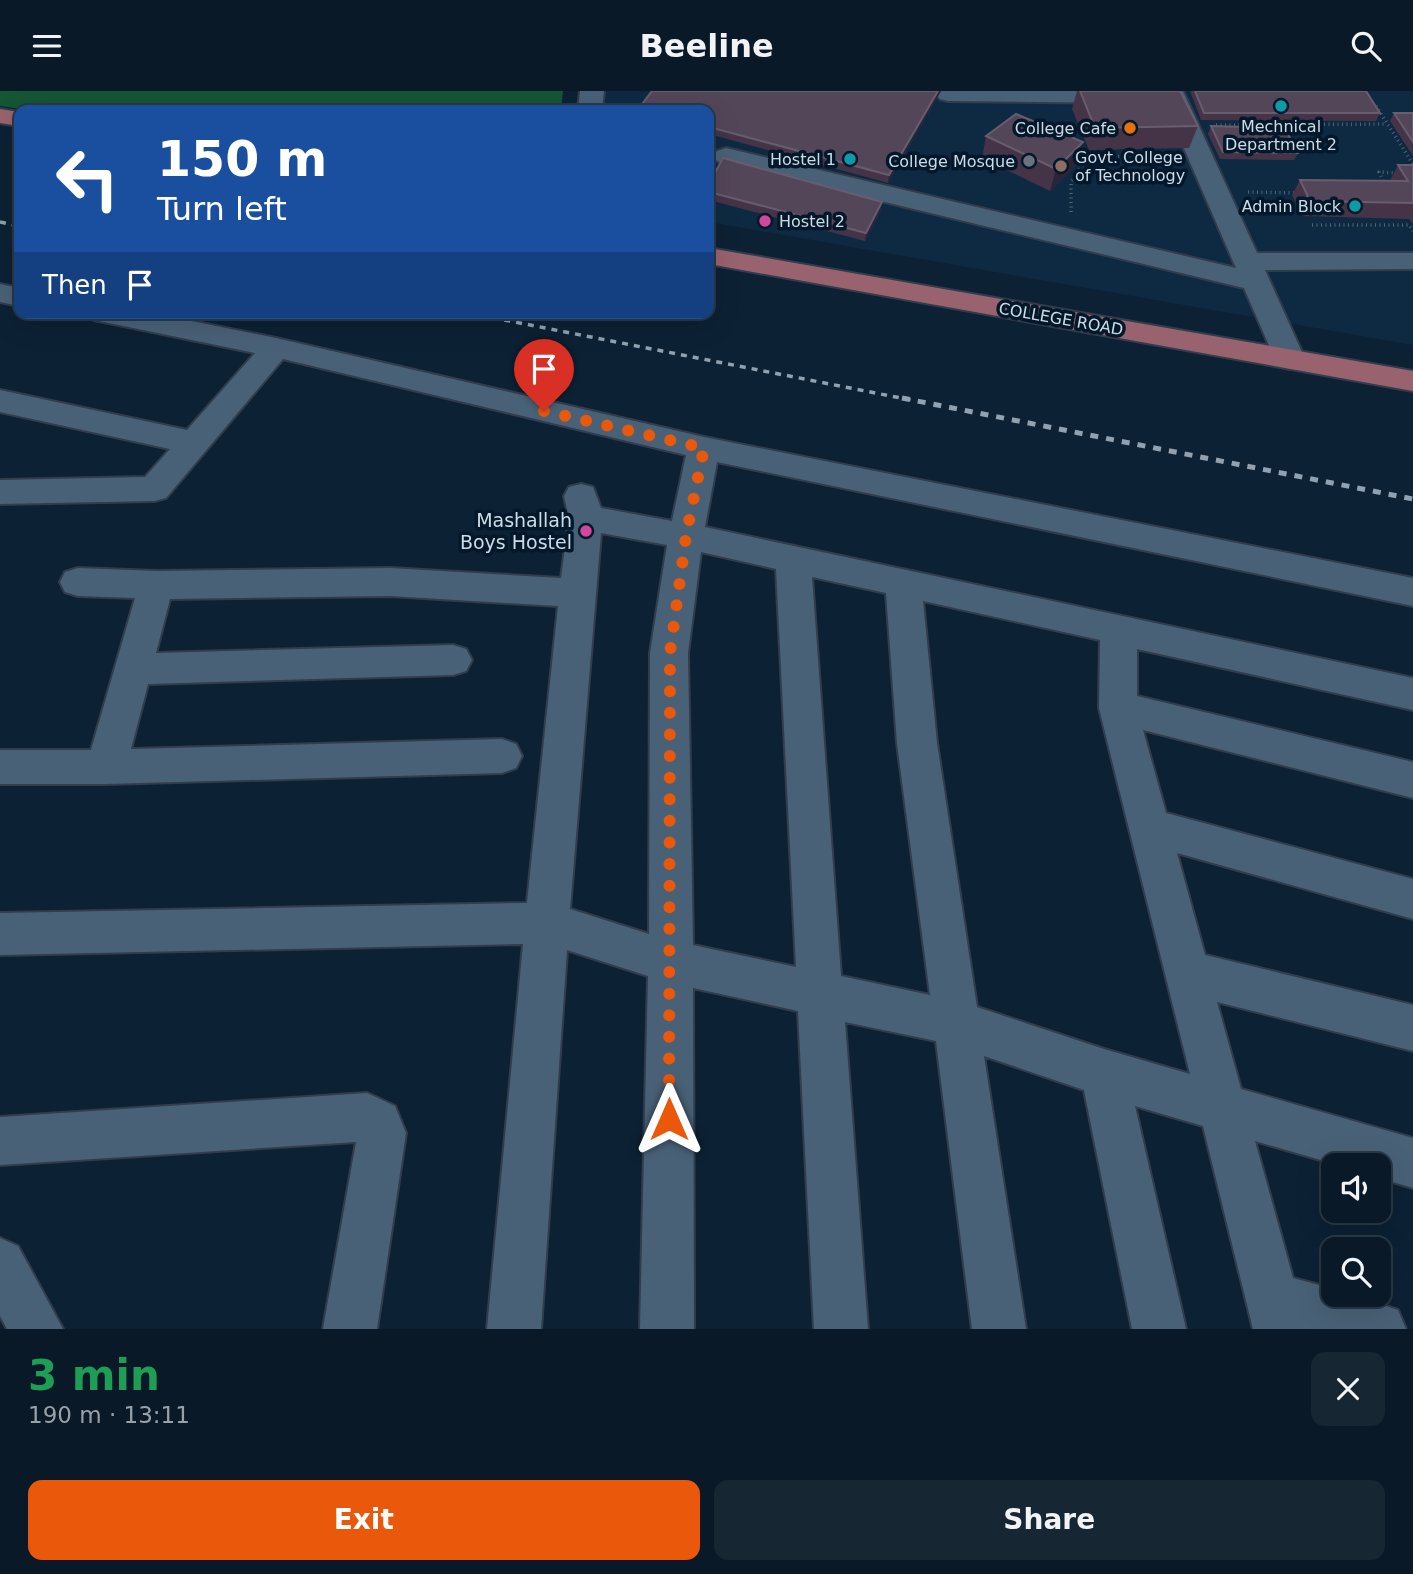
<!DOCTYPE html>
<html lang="en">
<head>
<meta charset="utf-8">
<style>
	body { margin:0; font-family:"DejaVu Sans",sans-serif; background:#172633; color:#f1f3f6; height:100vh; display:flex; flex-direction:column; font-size:26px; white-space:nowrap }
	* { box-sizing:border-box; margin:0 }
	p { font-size:23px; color:#99a0a7 }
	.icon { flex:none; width:38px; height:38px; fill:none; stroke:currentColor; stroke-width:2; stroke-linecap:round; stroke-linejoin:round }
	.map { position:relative; height:1238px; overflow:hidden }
	.sheet { display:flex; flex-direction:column; background:#091927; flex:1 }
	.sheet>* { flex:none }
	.guide { position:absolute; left:14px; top:14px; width:700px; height:214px; border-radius:14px; box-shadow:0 7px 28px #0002,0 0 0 2px #293844; background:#1a4fa0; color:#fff; overflow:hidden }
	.fabs { position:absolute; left:1321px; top:1062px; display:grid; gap:14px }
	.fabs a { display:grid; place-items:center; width:70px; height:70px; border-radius:14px; background:#091927; box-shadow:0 7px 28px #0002,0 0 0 2px #293844; font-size:35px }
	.pin { position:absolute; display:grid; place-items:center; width:60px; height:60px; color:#fff; margin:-72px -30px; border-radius:50% 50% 50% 0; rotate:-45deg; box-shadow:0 0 7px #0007 }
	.pin .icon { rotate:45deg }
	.me { position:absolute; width:77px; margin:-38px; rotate:0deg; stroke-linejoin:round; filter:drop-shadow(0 0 5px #0008) }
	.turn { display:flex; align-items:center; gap:24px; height:147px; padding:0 28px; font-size:32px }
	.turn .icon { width:91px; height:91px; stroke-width:2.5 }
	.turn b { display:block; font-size:49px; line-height:60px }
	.then { display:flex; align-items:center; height:66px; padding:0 28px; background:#0003; gap:14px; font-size:26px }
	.round { display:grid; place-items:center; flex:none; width:74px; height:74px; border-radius:14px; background:#172633 }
	.head { display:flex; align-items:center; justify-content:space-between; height:119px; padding:0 28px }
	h1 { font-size:42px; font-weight:600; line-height:52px; color:#1e9e55 }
	.cta { display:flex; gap:14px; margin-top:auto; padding:14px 28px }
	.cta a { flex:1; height:80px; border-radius:14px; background:#ea580c; color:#fff; font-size:28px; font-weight:600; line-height:80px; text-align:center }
	.cta a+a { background:#172633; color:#f1f3f6 }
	header { display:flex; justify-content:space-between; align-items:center; height:91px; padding:0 28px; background:#091927; font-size:32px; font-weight:600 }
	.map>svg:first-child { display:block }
</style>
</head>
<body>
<header><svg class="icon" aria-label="menu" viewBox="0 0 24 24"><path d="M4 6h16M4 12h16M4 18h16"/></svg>Beeline<svg class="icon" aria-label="search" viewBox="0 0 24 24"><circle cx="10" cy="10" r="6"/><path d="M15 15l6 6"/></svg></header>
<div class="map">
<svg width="1413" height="1238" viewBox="0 0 1413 1238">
	<rect width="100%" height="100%" fill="#0c2134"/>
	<path fill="#0e2a42" d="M596 0H1413V254L709 131V19H595Z"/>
	<path fill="#155634" d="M0 0H563L561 19H28L0 15Z"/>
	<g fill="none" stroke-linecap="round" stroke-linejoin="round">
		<g stroke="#313c4c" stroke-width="4">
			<g id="minor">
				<path d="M580 0H604L602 19H578Z"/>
				<path d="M938 0H1139L1142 5 1138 10 1130 12 948 10 940 8 936 3Z"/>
				<path d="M1159 0H1183L1257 162H1413V178L1265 179 1305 268 1301 275 1290 278 1279 275 1275 268 1244 197 726 73 717 70 713 65 717 60 726 57 1236 177Z"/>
				<path d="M0 193 19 197V215L0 211Z"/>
				<path d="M90 222H151L276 247 704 346 1413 487V515L717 371 705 436 1413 587V619L1137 558V605L1413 671V707L1143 639 1166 722 1413 788V828L1177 762 1205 864 1413 914V960L1217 911 1241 998 1413 1047V1097L1379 1087V1074H1338L1255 1050 1293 1187 1334 1198V1204H1353L1398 1219 1406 1238H1253L1203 1035 1135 1015 1186 1238H1132L1084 999 984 965 1026 1238H972L936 950 845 931 868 1238H814L798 920 693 897 694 1238H640L648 885 567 859 541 1238H487L523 853 0 864V822L527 812 558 515 390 505 170 508 156 562 453 554 466 558 472 569 466 580 453 584 148 593 131 658 502 648 516 653 522 665 516 677 502 682 106 693H0V659H91L135 507 78 505 65 501 60 491 65 481 78 477 156 480 390 477 561 487 569 427 564 405 569 396 581 393 593 396 601 417 672 430 686 364 283 268 166 407 154 410 0 413V389L145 386 170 358 0 321V299L187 339 255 262 104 231 94 229ZM601 442 667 454 650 562 649 843 570 818ZM701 461 776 478 796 876 693 854 688 562ZM812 486 886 502 897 652 930 904 841 885ZM923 510 1100 549 1099 617 1190 983 1104 958 977 916 937 652Z"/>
				<path d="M367 1002 395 1015 406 1042 377 1238H323L356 1051 0 1074V1026Z"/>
				<path d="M0 1147 18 1155 63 1238H7L0 1225Z"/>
			</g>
		</g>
		<g stroke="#313c4c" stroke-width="4">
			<g id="major">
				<path d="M0 18 19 21V35L0 32Z"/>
				<path d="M709 157 1413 280V300L709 173Z"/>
			</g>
		</g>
		<g stroke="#516474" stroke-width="3.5" stroke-dasharray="1 3.5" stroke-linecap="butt">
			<path d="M1376 15 1413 73"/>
			<path d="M1216 34 1387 33"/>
			<path d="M1385 94 1379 81 1399 82"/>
			<path d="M1248 101 1299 102"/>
			<path d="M1071 121V91L1087 67 1167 63"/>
			<path d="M1312 134H1409L1413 140"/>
		</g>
		<use href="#minor" fill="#496177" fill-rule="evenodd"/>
		<use href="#major" fill="#99626f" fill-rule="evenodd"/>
		<g stroke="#91a1af" stroke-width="3.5" stroke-dasharray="6 6" stroke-linecap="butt">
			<path d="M0 131 19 135"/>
			<path d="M469 222 911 309"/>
		</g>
		<path stroke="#91a1af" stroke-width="5" stroke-dasharray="8 8" stroke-linecap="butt" d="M902 307 1413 408"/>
	</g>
	<g fill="#453448">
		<path d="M652 0H941L888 92 709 43V19H639V17Z"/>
		<path d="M1077 0H1180L1198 35 1189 57 1089 59 1072 18Z"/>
		<path d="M1190 0H1366L1380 22 1376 30 1201 29Z"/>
		<path d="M1394 22H1413V65L1390 30Z"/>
		<path d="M1211 35 1298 62 1294 69 1220 68 1208 43Z"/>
		<path d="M986 45 1077 73 1050 100 982 67Z"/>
		<path d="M1398 74H1413V133L1409 128 1302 125 1292 104 1300 89 1390 90Z"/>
		<path d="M709 93 881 119 865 150 709 109Z"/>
	</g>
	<g fill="#282539">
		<path d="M938 0H941L888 92 889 84Z"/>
		<path d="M1083 51 1077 73 1050 100 1056 78Z"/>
		<path d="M882 111 881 119 865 150 866 142Z"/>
	</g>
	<g fill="#544659" stroke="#675d6f" stroke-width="2">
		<path d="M652 0H938L889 84 709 36V19H648L639 17Z"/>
		<path d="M1080 0H1180L1198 35 1095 37Z"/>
		<path d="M1195 0H1366L1380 22H1204Z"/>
		<path d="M1394 22H1413V51Z"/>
		<path d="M1016 23 1083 51 1056 78 986 45Z"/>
		<path d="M1211 35 1285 37 1298 62 1223 61Z"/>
		<path d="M723 67 882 111 866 142 709 101V93Z"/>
		<path d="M1398 74H1413V112L1310 110 1300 89 1408 90Z"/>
	</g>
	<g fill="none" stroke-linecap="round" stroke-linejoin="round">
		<path stroke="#ea580c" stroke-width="12" stroke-dasharray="0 21.6" d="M544 320 704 357 686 445 670 562 669 1028"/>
	</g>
	<g fill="#0f9aa8" stroke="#03182a" stroke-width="2.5">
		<circle cx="1281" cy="15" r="7"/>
		<circle cx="850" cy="68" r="7"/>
		<circle cx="1355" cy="115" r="7"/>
	</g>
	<circle fill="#e8710a" stroke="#03182a" stroke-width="2.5" cx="1130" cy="37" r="7"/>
	<circle fill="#6b7280" stroke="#03182a" stroke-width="2.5" cx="1029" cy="70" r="7"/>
	<circle fill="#8d6e63" stroke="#03182a" stroke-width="2.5" cx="1061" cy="75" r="7"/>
	<g fill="#d1479c" stroke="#03182a" stroke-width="2.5">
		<circle cx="765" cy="130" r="7"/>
		<circle cx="586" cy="440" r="7"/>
	</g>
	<g text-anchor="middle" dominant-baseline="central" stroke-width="7" stroke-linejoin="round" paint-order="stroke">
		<g font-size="16" fill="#cddbe7" stroke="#03182a" text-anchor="end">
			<text x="1281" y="35" text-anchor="middle">Mechnical<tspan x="1281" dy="18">Department 2</tspan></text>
			<text x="1116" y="37">College Cafe</text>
			<text x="1075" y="66" text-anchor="start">Govt. College<tspan x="1075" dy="18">of Technology</tspan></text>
			<text x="836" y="68">Hostel 1</text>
			<text x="1015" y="70">College Mosque</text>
			<text x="1341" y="115">Admin Block</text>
			<text x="779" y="130" text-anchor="start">Hostel 2</text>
		</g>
		<g font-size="16" fill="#cddbe7" stroke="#03182a">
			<text transform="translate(1061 228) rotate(10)">COLLEGE ROAD</text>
		</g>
		<g font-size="19" fill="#cddbe7" stroke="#03182a" text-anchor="end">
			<text x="572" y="429">Mashallah<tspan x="572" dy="22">Boys Hostel</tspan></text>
		</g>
	</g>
</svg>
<div class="fabs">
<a><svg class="icon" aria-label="sound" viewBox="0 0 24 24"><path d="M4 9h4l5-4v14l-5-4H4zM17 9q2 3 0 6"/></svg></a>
<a><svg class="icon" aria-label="search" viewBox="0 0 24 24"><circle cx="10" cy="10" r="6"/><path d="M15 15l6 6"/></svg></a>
</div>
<div class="pin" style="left:544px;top:320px;background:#d93025"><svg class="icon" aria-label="arrive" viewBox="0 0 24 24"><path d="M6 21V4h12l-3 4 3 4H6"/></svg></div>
<svg class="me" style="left:669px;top:1028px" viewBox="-20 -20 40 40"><path d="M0-17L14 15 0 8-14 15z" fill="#ea580c" stroke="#fff" stroke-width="4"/></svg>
<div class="guide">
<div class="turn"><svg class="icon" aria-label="left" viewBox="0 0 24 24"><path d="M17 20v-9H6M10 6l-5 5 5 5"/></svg><div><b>150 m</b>Turn left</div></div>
<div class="then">Then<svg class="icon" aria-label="arrive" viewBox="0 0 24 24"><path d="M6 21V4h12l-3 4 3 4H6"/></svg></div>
</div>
</div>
<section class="sheet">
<div class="head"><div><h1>3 min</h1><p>190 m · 13:11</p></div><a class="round"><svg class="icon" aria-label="close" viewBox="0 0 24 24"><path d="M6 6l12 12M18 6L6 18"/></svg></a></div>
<div class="cta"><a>Exit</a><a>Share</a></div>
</section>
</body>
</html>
